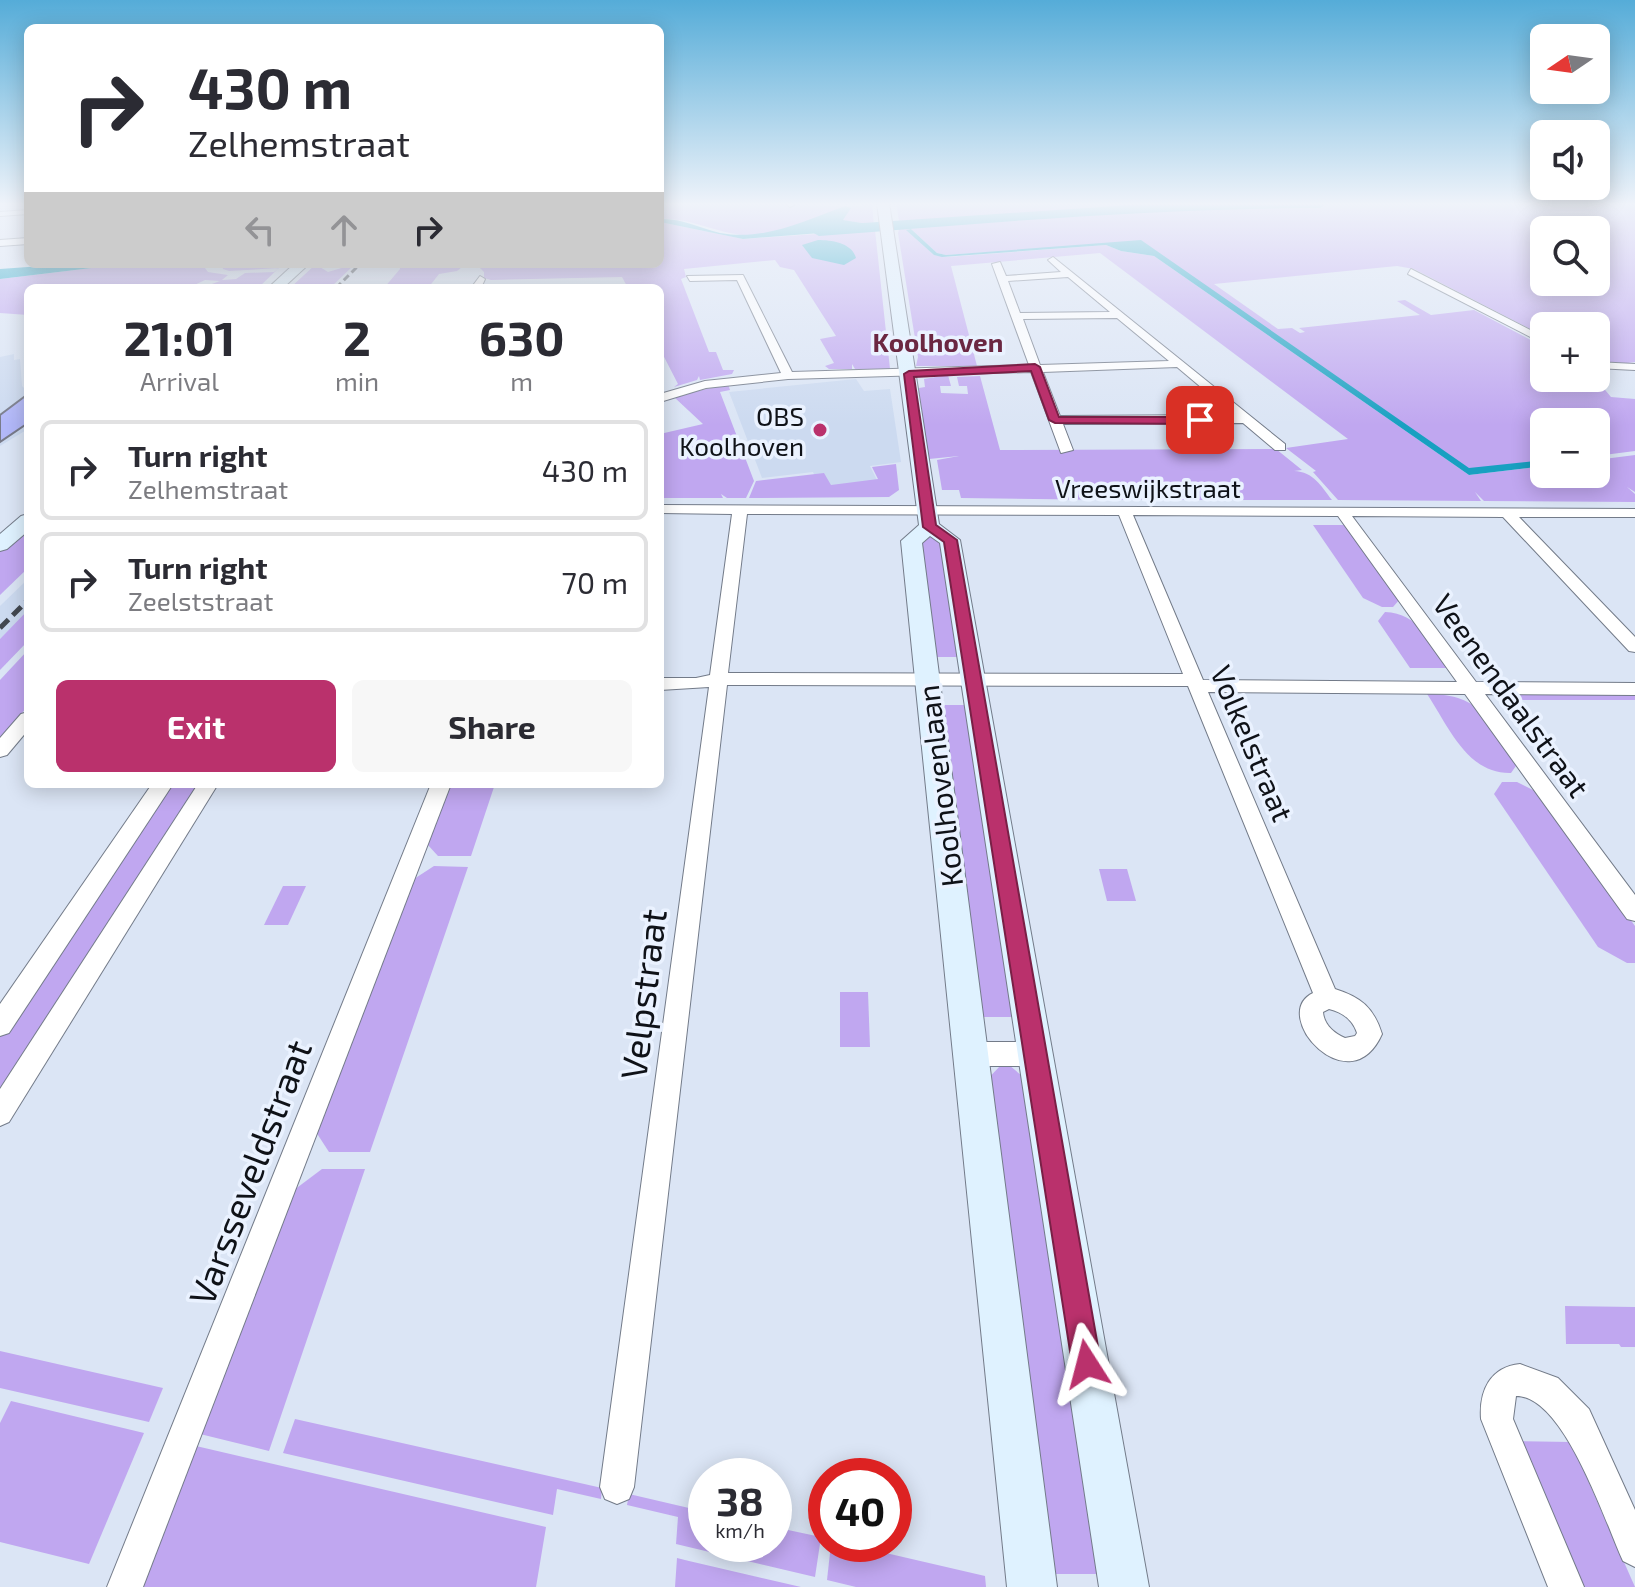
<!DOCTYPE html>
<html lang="en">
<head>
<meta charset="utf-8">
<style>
	body { margin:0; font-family:"Exo 2",sans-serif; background:#f7f7f7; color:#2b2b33; height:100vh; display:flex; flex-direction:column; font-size:30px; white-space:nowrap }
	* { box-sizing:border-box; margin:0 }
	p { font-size:26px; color:#7c7c81 }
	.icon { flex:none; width:44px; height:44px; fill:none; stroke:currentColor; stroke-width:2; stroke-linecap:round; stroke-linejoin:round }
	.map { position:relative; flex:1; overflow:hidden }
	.drawer { position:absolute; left:24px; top:284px; width:640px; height:504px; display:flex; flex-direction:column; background:#fff; border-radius:12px; box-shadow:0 4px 20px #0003 }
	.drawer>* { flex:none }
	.guide { position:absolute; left:24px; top:24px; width:640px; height:244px; border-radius:12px; box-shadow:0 4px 20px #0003; background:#fff; color:#2b2b33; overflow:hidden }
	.needle { width:52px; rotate:257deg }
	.buttons { position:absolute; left:1530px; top:24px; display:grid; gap:16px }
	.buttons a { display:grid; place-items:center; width:80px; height:80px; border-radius:12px; background:#fff; box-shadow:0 4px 20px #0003; font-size:40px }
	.speed { position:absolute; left:688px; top:1458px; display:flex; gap:16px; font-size:40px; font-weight:700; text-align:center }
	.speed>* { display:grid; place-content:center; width:104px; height:104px; border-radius:50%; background:#fff; box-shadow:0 4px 20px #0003; line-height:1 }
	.speed small { font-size:20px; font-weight:400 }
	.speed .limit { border:12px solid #d22; background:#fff; color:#111 }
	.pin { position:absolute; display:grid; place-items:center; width:68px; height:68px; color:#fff; margin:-34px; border-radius:16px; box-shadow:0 4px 12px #0006 }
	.me { position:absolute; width:88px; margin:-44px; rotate:351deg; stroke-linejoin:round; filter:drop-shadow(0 0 6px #0008) }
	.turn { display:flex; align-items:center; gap:28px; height:168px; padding:0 32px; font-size:36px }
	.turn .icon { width:104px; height:104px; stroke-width:2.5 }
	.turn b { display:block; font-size:56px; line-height:68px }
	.lanes { display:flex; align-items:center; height:76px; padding:0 32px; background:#0003; justify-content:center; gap:40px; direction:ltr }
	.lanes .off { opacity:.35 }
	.eta { display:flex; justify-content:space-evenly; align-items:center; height:136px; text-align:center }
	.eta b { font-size:48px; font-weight:700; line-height:56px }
	.cta { display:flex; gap:16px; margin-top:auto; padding:16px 32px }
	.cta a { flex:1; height:92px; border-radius:12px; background:#ba316c; color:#fff; font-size:32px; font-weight:700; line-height:92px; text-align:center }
	.cta a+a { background:#f7f7f7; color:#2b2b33 }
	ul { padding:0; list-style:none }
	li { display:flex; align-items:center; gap:24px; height:100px; margin:0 16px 12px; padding:0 16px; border:4px solid #e1e1e2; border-radius:12px }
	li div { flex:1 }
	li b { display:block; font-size:30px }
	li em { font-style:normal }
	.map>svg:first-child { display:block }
</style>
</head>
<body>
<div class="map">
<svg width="1635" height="1587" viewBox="0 0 1635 1587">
	<rect width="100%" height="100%" fill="#dbe5f5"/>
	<g fill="#ccdaf0">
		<path d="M14 354V360L20 359 22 386 28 392V429L0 446V357Z"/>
		<path d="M856 379 864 391 890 389 901 462 870 466 877 480 820 487 813 472 762 478 729 392Z"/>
		<path d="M28 579V610L0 639V606Z"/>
	</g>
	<g fill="#c0a7f0" fill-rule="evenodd">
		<path d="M660 203 858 206 872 203 874 225 842 220 850 207C840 206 836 212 827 215 805 222 782 232 760 235 724 239 694 217 660 219Z"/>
		<path d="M896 203H1635V362L1603 366 1596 363V326H1544V336L1414 269 1397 266 1214 284 1278 329 1292 328 1300 333 1305 332 1299 328 1420 315 1397 301 1405 300 1431 315 1474 310 1544 347V378H1595L1611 397 1635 399V451L1596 456V422H1544V463L1467 473 1141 241 946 255 937 253 911 229 907 230 934 255 948 257 1106 245 1121 251 1154 256 1469 475 1544 466V474H1596V460L1635 455V492L1627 487 1635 494V502L1484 501 1475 492 1481 501 1338 500 1313 472 1316 471 1286 448 1348 439 1100 253 951 266 977 366H916L918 357 898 233 900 226ZM1544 230H1596V282H1544Z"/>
		<path d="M660 222 743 239 875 230 890 369H855L852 364V369H829L825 366 834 363 820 339 836 336 794 270 780 267 775 260 684 269 686 277 681 279 709 352H716L723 370H734L732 374 700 380 699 376 697 380 674 387 678 384 660 349V288H628L622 277 491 280 484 278V272L476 264H660Z"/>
		<path d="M125 264H202L208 272 228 275 222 280 236 279 245 273 274 272 279 268 229 271 223 269 222 264 282 265 258 288H201L220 281 205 280 188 288 155 286 28 288 25 302 28 304V315L0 313V279Z"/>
		<path d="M316 264H324L320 267 328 272 355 264 330 288H290Z"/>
		<path d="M399 264H466L457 271 439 274 428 288H384L400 269Z"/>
		<path d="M948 375 951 386H940L941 393 968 394 967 386H959L957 377 980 376 1000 450 1276 449 1302 470 1294 471C1314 472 1321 486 1332 500H1113L1114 489 1110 500 961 498 959 490H942L937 460 959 456 929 459 934 489H931L918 402 919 388 925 387 924 379Z"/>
		<path d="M728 384 730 390 720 392 754 481 746 498H727L721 494 723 498H660V434L703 424 674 397 668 398Z"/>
		<path d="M896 464 899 490 889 497 749 498 756 481 824 473 831 485 878 479 872 467Z"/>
		<path d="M28 524V568L0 595V549Z"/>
		<path d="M1313 525H1347L1400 599 1393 607H1382L1363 598Z"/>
		<path d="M927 534 946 541 965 657H929L916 541Z"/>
		<path d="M28 610V641L0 670V639Z"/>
		<path d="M1385 612C1419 613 1432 644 1449 668H1410L1378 621Z"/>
		<path d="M28 650V706L0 738V680Z"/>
		<path d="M1427 694C1483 694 1489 722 1518 763L1511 773C1467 774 1449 727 1427 694Z"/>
		<path d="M1504 695H1635V700H1508Z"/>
		<path d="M935 705H972L1023 1017H973Z"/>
		<path d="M1502 782H1517L1539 793 1635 926V963H1627L1598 947 1494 794Z"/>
		<path d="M170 784H203L0 1103V1037Z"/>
		<path d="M450 784H495L471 856H438L427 844Z"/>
		<path d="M434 866 468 867 370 1152H329L316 1132 414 879Z"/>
		<path d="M1099 869H1127L1136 901H1107Z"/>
		<path d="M283 886H306L288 925H264Z"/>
		<path d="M840 992H868L870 1047H840Z"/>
		<path d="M1001 1065H1009L1034 1086 1111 1574H1040L981 1086Z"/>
		<path d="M322 1169H365L269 1451 200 1434 294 1190Z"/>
		<path d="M1565 1306 1635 1307V1347H1621L1619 1344H1566Z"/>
		<path d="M0 1351 163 1388 149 1422 0 1388Z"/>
		<path d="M11 1401 144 1433 89 1564 0 1542V1423Z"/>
		<path d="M295 1419 602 1488 601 1499 557 1489 553 1515 283 1453Z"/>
		<path d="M1515 1441 1571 1442 1635 1587H1576Z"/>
		<path d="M196 1446 546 1527 536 1587H141Z"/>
		<path d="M629 1494 706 1512V1544H774V1527L821 1537 815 1577 676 1544 678 1517 627 1505Z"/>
		<path d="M831 1544H847L985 1576 986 1587H856L827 1580Z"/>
		<path d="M677 1558 689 1561 801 1587H675Z"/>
	</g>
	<g fill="#18a0c1">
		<path d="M845 206 851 208 843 220 874 225 872 229 743 239 660 222V219C682 218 699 228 720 233 766 241 803 221 845 206Z"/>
		<path d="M911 229 937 253 946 255 1141 240 1469 468 1544 460V466L1469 475 1154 256 1121 251 1106 245 942 257 934 255 906 230Z"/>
		<path d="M818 240C832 240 852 243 856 258L844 265 812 258 802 245Z"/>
		<path d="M70 264H125L0 279V269Z"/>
	</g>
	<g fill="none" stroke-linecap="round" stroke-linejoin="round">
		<path fill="#18a0c1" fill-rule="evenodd" d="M1160 203H1328L1320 208C1153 208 986 223 819 236L810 231 819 226Z"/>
	</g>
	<path fill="#b2b8f9" stroke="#787b8a" stroke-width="2" d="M28 394V423L0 442V415Z"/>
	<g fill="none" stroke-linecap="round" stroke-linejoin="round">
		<g stroke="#737b89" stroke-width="2">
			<g id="street">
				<path d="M786 203H794V205L790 207Z"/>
				<path d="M28 210V214L0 216V212Z"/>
				<path d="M28 238V244L0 246V240Z"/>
				<path d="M1053 257 1285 444V450H1275L1243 423 1063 424 1073 450 1061 453 1031 372 788 379 706 388 660 402V394L705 381 781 373 737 280 690 281 687 276 743 275 792 372 1029 365 992 264 1000 262 1006 276 1061 272 1048 260ZM1068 277 1110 312 1020 313 1008 281ZM1117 318 1169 361 1040 365 1023 319ZM1177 367 1234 415 1060 416 1043 372Z"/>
				<path d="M1411 269 1544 337V344L1408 274Z"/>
				<path d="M480 276 485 279 481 288H471Z"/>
				<path d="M1596 362 1635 364V370L1596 368Z"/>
				<path d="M660 505 1635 509V517H1519L1635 637V652L1629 651 1503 517 1352 516 1476 682 1635 683V695L1485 694 1635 895V921L1627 919 1465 694 1208 692 1335 989C1361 997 1374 1008 1382 1034 1350 1106 1268 1015 1313 993L1188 686 727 685 634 1487 629 1499 617 1504 605 1499 600 1487 709 687 660 690V678H696L710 675 732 514 660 513ZM747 514 1119 515 1183 674 728 673ZM1133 515 1338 516 1457 682 1203 680ZM1329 1009C1342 1012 1353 1020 1357 1033L1355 1036 1345 1038C1334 1033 1324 1025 1323 1012Z"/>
				<path d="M28 712V730L7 755 0 757V738L21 714Z"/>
				<path d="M152 784H173L9 1033 0 1036V1004Z"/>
				<path d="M198 784H218L9 1122 0 1126V1089Z"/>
				<path d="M431 784H451L143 1587H107Z"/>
				<path d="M971 1042H1036L1045 1046 1049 1054 1045 1062 1036 1066H971L962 1062 958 1054 962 1046Z"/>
				<path d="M1520 1364 1558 1378 1589 1409 1635 1510V1567L1623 1561C1605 1522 1564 1395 1516 1396L1513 1419 1584 1587H1548L1481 1419C1479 1391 1490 1367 1520 1364Z"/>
			</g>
		</g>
		<g stroke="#737b89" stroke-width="2">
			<g id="secondary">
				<path d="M877 203H889L939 524 960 540 1149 1587H1099L940 543 930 536 922 543 1057 1587H1007L901 541 919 525Z"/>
				<path d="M294 264H309L283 288H268Z"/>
				<path d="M28 514V531L7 549 0 551V534L21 516Z"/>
			</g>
		</g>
		<use href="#street" fill="#fff" fill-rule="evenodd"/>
		<use href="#secondary" fill="#dff2ff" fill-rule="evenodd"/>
		<path stroke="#434850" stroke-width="3" stroke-dasharray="7 4" stroke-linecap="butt" d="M336 288 360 264"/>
		<path stroke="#434850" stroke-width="5" stroke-dasharray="12 6" stroke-linecap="butt" d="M0 628 28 600"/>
	</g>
	<linearGradient id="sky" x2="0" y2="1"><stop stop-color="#55acd8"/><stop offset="0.48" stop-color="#eff3fa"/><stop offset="1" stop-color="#eff3fa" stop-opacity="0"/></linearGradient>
	<rect width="1635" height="425" fill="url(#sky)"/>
	<path fill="#ba316c" stroke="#792046" stroke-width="2" d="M1035 364 1040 367 1059 417H1200L1206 420 1200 424 1055 423 1049 420 1031 371 914 377 936 525 957 540 1101 1364 1097 1374 1087 1378 1077 1374 1072 1364 944 542 923 527 904 374 909 371Z"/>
	<circle fill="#ba316c" stroke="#eaf2ff" stroke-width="3" cx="820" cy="430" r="8"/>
	<g text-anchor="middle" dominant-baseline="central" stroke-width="7" stroke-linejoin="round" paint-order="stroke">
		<g font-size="26" font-weight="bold" fill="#6b2741" stroke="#eaf2ff">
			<text x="938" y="341">Koolhoven</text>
		</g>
		<g font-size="26" fill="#0f1218" stroke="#eaf2ff" text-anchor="end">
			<text x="804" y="415">OBS<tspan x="804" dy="30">Koolhoven</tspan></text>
		</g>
		<g font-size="26" fill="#0f1218" stroke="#eaf2ff">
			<text x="1148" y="487">Vreeswijkstraat</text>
		</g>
		<g font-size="30" fill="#0f1218" stroke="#eaf2ff">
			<text transform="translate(1512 695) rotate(54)">Veenendaalstraat</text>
			<text transform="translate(1253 743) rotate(67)">Volkelstraat</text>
			<text transform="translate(939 786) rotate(-97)">Koolhovenlaan</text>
		</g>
		<g font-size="36" fill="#0f1218" stroke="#eaf2ff">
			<text transform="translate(642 994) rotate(-83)">Velpstraat</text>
			<text transform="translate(249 1172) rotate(-69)">Varsseveldstraat</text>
		</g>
	</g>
</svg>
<div class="buttons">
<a><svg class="needle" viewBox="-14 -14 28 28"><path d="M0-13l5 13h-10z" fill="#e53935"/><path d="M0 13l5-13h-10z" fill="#7c7c81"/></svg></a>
<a><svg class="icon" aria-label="sound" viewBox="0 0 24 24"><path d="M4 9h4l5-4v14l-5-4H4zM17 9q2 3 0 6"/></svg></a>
<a><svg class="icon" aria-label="search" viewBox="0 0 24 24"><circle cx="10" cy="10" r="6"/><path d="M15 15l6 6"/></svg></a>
<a>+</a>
<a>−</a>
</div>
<div class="speed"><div>38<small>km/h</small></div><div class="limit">40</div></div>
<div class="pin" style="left:1200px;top:420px;background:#d93025"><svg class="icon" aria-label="arrive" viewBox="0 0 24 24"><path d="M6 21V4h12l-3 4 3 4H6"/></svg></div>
<svg class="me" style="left:1087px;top:1364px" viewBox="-20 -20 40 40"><path d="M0-17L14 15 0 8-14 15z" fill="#ba316c" stroke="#fff" stroke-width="4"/></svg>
<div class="guide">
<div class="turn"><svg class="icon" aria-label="right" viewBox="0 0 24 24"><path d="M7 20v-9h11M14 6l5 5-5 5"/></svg><div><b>430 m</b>Zelhemstraat</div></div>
<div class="lanes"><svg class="icon off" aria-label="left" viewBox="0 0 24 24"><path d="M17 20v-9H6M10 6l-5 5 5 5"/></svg><svg class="icon off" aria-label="ahead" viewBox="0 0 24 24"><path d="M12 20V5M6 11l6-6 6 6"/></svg><svg class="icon" aria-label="right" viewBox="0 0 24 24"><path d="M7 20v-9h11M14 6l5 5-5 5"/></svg></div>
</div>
<section class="drawer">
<div class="eta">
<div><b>21:01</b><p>Arrival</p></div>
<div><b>2</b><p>min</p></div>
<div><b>630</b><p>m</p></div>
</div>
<ul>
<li><svg class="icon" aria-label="right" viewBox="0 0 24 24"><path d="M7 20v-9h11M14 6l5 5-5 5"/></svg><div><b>Turn right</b><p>Zelhemstraat</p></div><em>430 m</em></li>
<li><svg class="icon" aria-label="right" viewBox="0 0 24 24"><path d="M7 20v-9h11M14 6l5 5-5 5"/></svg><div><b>Turn right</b><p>Zeelststraat</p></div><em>70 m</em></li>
</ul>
<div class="cta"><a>Exit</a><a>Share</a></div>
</section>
</div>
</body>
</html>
